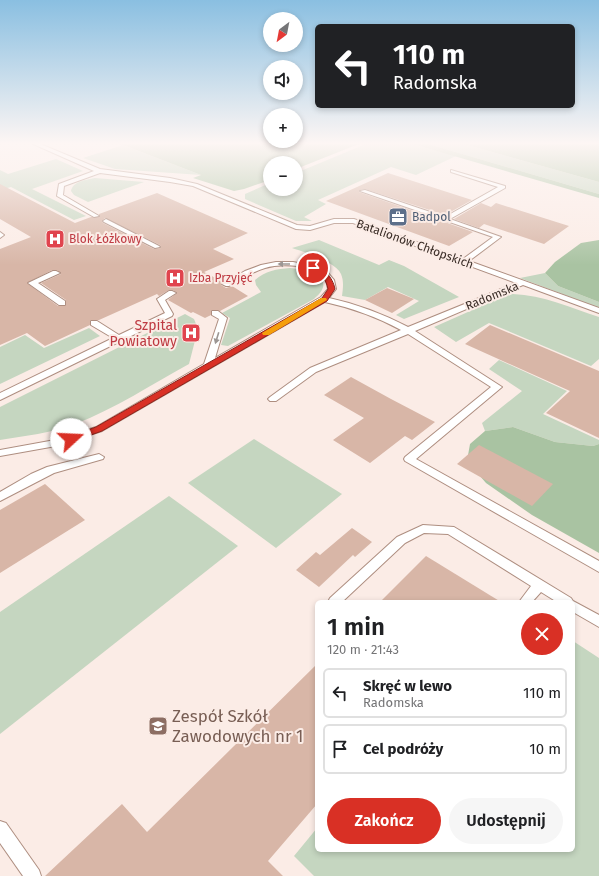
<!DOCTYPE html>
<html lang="pl">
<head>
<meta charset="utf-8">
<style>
	body { margin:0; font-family:"Fira Sans",sans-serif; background:#f6f6f6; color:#202124; height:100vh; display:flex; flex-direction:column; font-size:15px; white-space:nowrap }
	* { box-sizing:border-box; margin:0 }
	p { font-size:13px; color:#757577 }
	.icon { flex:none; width:22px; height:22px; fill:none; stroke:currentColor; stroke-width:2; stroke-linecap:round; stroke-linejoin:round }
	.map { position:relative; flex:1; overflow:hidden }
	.panel { position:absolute; left:315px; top:600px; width:260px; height:252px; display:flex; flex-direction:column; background:#fff; border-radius:6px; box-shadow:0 2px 6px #0003 }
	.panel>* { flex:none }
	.hud { position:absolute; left:315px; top:24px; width:260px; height:84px; border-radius:6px; box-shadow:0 2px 6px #0003; background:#202124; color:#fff; overflow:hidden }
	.needle { width:26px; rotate:212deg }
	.tools { position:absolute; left:263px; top:12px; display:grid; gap:8px }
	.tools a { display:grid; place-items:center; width:40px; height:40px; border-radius:50%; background:#fff; box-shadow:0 2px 6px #0003; font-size:20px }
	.pin { position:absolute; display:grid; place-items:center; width:34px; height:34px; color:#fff; margin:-17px; border:2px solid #fff; border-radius:50%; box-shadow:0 1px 4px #0007 }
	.me { position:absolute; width:44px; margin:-22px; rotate:70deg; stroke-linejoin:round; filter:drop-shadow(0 0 3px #0008) }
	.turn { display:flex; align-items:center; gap:14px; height:84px; padding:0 12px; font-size:18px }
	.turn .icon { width:52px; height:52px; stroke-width:2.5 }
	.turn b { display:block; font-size:28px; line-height:34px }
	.round { display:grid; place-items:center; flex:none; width:42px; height:42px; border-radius:21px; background:#f6f6f6 }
	.headline { display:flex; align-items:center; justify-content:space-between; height:68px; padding:0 12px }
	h1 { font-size:24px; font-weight:600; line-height:30px }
	.button { display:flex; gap:8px; margin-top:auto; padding:8px 12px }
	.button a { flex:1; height:46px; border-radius:24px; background:#d93025; color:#fff; font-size:16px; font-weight:600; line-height:46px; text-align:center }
	.button a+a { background:#f6f6f6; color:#202124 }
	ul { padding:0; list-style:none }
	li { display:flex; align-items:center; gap:12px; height:50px; margin:0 8px 6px; padding:0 4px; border:2px solid #e0e0e0; border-radius:6px }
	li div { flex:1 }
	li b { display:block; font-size:15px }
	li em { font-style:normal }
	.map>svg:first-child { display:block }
</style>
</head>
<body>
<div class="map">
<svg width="599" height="876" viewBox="0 0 599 876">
	<rect width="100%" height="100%" fill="#fbece6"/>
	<g fill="#c5d6c0">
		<path d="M368 143H408L456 156 416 175 391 167 318 200 326 204 304 217 312 221H296L245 199V194L270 183V189H296V173Z"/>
		<path d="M425 143H460L599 182V194Z"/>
		<path d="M123 145 201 175 115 169 83 158Z"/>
		<path d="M56 159 83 171 32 189 86 216 74 220 11 187 0 190V170L8 174Z"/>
		<path d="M95 178 144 182 88 202 74 195 71 191C73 181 86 180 95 178Z"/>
		<path d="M319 240 379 265 389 260 404 266 459 297 404 319 396 315 419 301 388 287 365 300 342 296C343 288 344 281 341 274 336 262 304 252 292 248Z"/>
		<path d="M290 268C308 270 339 278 314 299L228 346 221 345 230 318 222 313 261 292 256 285 255 280C265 271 277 269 290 268Z"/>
		<path d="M545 273 558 286 599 302V308L520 278Z"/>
		<path d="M513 294C543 295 571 308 599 317V359L591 366 489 323 456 342 434 327 504 296Z"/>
		<path d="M185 314 194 319 198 329 189 364C152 384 115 409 75 424 51 433 25 436 0 440V407Z"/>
		<path d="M89 328 100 336 0 384V347L25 335 44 348Z"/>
		<path d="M499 360 567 391 543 414 599 440V444L593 446 555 442 513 427 485 431 482 423 522 391 489 369Z"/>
		<path d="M254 439 342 494 276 548 188 483Z"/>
		<path d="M169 496 238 546 0 734V612Z"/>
		<path d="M573 641 599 658V876H314L294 856 317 828V850H573Z"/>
	</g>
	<g fill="#a9c3a2">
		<path d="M118 143H361L296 169V163H270V180L244 189 234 191 193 178 201 175Z"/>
		<path d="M409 143H425L599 194V198Z"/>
		<path d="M460 143H599V182Z"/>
		<path d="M599 240V302L558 286 545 273 555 262 581 243Z"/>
		<path d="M513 427 555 442 593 446 599 444V553L532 515 486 483 467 461 470 444 485 431Z"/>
	</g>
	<g fill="#d8b6a7" fill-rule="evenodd">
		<path d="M388 173 472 200 445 215 365 189 360 190 359 192 473 232 449 246 326 201Z"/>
		<path d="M0 184 75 223 91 217H99V214L157 193 248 233 213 249 234 259 204 272 223 282 221 284V285L226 288 232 286 248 296 220 311 211 310V315L205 318 193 312 191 313 168 300 177 293 173 290H169L159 296 157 294 99 320H90V325L45 346 27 333 0 345V249L31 237 0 219ZM105 218 160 245 161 248 154 249 103 223 102 221ZM52 270H57L61 274 41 283 66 300V305L65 306H58L27 283Z"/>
		<path d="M481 203 491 207 496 203 569 226 544 244 484 224 479 228 454 219Z"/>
		<path d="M387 288 414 299 392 313 365 300Z"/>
		<path d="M490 325 599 371V438L546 413 570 391 465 344Z"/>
		<path d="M351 377 391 399 435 422 412 440 405 436 370 463 333 440 364 418 324 395Z"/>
		<path d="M479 445 553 484 532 506 457 464Z"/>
		<path d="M45 484 85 520 0 573V510Z"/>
		<path d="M352 528 372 542 355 557 353 555 319 587 296 570 316 552 320 555Z"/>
		<path d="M426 556 501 602H380Z"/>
		<path d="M317 664V804L268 861 283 876H45L122 804 147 832Z"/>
	</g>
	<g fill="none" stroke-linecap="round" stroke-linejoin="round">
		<g stroke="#ae8e80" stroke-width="2">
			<g id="lane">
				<path d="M31 143H38L100 169 170 178 197 184 297 225 310 226 334 219H354L463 259 493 237 360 191 365 190 445 217 498 187 451 172V170L505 186V188L450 219 501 237 469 261 599 308V313L523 285 415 331 502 387 416 459 599 561V572L405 461 404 459 405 457 491 387 408 334 316 372 276 401H270L268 399 270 397 310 368 401 330C377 317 352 308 325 302L102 431 56 446 0 456V450L55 440 96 427 204 364 219 319 212 315V311H218L227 318 215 358 321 297 328 289C327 286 327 282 326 280 316 264 281 263 265 268 252 272 241 279 229 286H226L222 284 245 271 261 265 276 262H293L313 266 328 273 334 280 336 289 329 298C357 304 383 314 408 327L516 283 353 223H334L310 230 296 229 193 186 170 182 100 173 64 186 63 195 99 216 94 217 57 196 59 184 94 171Z"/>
				<path d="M106 219 159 246 160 247 155 248 104 222 103 221Z"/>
				<path d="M0 232 4 235 0 238Z"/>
				<path d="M53 271H56L60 273 38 283 65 301V305H59L28 283Z"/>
				<path d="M169 291H172L176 293 165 300 173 314 172 316 0 400V393L113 338 91 325V321H97L119 335 165 313 157 299Z"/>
				<path d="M99 454 104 457 103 459 54 473 0 501V492L31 474 47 467Z"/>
				<path d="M423 525 454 527 571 598 573 601 599 615V627L573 612V602H557L541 592 532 602H519L531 586 448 534 424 533 405 543 342 602H328L330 598 397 537Z"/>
				<path d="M0 821 6 823 39 870 41 876H23L0 843Z"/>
			</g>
		</g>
		<use href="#lane" fill="#fff" fill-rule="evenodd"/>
	</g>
	<defs><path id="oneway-solid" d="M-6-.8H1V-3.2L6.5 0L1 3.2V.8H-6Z"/></defs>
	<g fill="#9c9693">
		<use href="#oneway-solid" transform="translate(284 264) rotate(180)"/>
		<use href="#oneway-solid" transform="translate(217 338) rotate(107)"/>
	</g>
	<linearGradient id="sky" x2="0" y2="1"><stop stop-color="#8abfe1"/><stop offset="0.54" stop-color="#fdf6f4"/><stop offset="1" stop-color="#fdf6f4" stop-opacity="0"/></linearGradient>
	<rect width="599" height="265" fill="url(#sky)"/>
	<path fill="#d93025" stroke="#8d1f18" d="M310 266C323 265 333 278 335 289L327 301 102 431 74 441H68L67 439 68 437 96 427 322 298 328 289C326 278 320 274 310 269Z"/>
	<path fill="#f59e0b" d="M321 298H326L327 300 269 335H263L262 333Z"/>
	<defs>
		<g id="office-square" transform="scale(1)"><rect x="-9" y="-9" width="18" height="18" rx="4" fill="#5c6f8a" stroke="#fbece6"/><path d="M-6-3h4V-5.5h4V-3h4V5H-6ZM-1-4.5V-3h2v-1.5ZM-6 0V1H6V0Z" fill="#fff"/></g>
		<g id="hospital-square" transform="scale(1)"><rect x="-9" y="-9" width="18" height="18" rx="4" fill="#e0444e" stroke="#fbece6"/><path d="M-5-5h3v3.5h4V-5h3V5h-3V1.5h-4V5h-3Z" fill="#fff"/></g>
		<g id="school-square" transform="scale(1)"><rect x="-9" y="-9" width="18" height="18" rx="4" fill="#8d6e63" stroke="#fbece6"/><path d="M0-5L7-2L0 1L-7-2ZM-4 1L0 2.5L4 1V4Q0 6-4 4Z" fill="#fff"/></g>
	</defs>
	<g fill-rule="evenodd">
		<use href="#office-square" x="398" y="217"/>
		<use href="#hospital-square" x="55" y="239"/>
		<use href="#hospital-square" x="175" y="278"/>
		<use href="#hospital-square" x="191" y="333"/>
		<use href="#school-square" x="158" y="726"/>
	</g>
	<g text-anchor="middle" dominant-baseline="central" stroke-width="4" stroke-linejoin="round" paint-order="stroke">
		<g font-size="12" fill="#4e5e75" stroke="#fbece6" text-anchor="start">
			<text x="412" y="217">Badpol</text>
		</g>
		<g font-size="12" fill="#be3a42" stroke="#fbece6" text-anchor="start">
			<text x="69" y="239">Blok Łóżkowy</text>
			<text x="189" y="278">Izba Przyjęć</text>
		</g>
		<g font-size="12" fill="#3a2d27" stroke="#fbece6">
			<text transform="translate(415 244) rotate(20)">Batalionów Chłopskich</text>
			<text transform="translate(492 296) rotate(-22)">Radomska</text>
		</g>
		<g font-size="14" fill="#be3a42" stroke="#fbece6" text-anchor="end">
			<text x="177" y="325">Szpital<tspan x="177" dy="16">Powiatowy</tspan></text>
		</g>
		<g font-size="17" fill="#785e54" stroke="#fbece6" text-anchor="start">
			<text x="172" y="716">Zespół Szkół<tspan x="172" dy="20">Zawodowych nr 1</tspan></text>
		</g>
	</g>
</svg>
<div class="tools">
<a><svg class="needle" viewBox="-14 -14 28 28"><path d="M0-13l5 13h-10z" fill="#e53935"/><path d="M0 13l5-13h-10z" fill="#757577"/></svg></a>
<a><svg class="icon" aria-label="sound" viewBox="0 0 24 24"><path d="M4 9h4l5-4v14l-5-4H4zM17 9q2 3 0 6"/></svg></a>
<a>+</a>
<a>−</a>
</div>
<div class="pin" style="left:313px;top:268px;background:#d93025"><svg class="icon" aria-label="arrive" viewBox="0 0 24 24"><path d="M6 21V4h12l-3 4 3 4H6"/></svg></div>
<svg class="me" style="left:71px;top:439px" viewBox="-20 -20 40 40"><circle r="19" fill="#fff"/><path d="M0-13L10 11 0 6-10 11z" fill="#d93025"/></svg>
<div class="hud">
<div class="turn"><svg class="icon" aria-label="left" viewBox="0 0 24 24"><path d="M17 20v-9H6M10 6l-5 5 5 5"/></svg><div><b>110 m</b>Radomska</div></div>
</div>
<section class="panel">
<div class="headline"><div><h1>1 min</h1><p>120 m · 21:43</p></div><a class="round" style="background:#d93025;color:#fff"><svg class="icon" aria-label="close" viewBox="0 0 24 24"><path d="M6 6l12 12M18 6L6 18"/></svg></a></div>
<ul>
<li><svg class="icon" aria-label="left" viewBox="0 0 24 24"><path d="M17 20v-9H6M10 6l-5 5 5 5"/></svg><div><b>Skręć w lewo</b><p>Radomska</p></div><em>110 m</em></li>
<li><svg class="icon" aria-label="arrive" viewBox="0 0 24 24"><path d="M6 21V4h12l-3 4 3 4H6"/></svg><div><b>Cel podróży</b></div><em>10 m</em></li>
</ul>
<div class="button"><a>Zakończ</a><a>Udostępnij</a></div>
</section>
</div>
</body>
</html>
